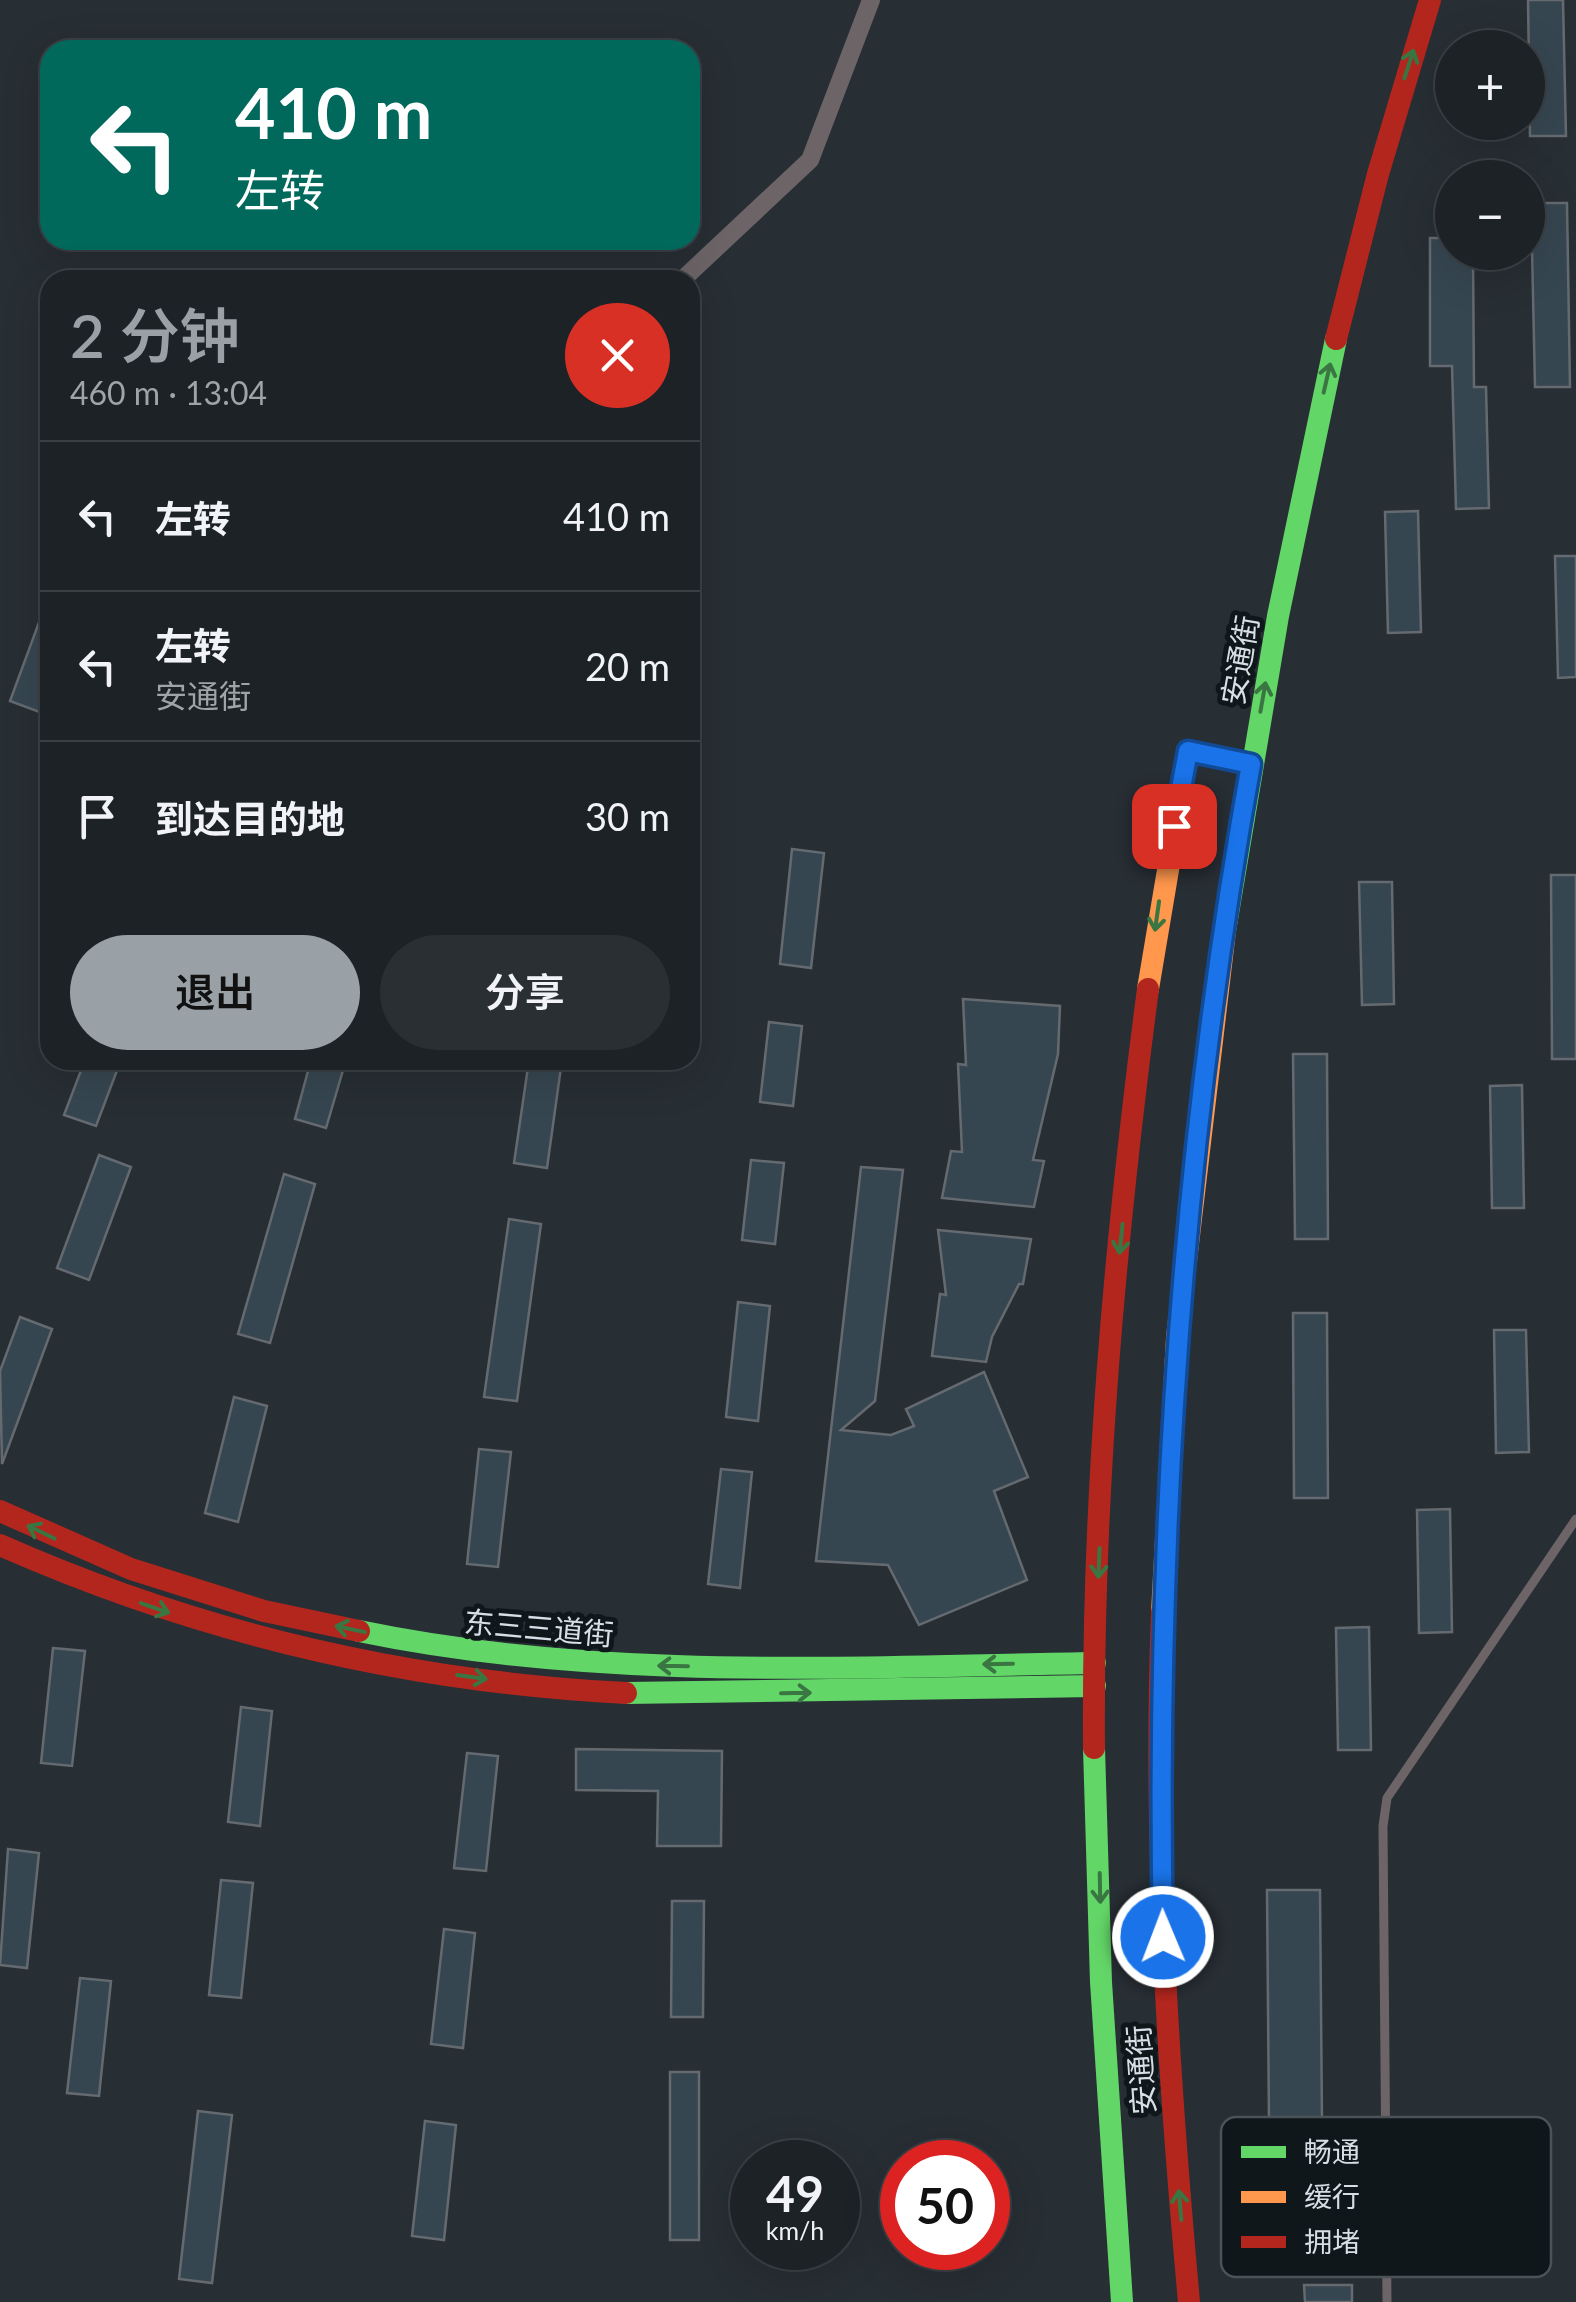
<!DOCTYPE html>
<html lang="zh">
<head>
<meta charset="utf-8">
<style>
	body { margin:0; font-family:Lato,"Noto Sans SC",sans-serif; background:#2a2f33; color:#f1f3f6; height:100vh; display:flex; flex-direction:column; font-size:38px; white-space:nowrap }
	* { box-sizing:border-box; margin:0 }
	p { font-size:32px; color:#a0a4a7 }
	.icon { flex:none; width:55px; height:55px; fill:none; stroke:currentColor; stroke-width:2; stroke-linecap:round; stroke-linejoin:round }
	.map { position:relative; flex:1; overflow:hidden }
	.sheet { position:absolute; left:40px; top:270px; width:660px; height:800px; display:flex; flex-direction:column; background:#1d2227; border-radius:30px; box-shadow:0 10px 40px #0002,0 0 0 2px #3b3f44 }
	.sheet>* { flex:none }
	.top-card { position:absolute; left:40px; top:40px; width:660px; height:210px; border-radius:30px; box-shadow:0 10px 40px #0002,0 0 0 2px #3b3f44; background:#00695c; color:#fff; overflow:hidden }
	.controls { position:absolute; left:1435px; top:30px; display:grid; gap:20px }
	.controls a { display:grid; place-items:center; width:110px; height:110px; border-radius:50%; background:#1d2227; box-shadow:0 10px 40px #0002,0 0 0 2px #3b3f44; font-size:50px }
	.speed { position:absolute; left:730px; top:2140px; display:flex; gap:20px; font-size:50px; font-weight:700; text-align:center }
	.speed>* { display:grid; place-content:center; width:130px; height:130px; border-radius:50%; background:#1d2227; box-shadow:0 10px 40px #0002,0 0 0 2px #3b3f44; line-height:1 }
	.speed small { font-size:25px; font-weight:400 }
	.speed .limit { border:15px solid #d22; background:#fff; color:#111 }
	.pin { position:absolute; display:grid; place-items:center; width:85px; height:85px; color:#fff; margin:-42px; border-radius:20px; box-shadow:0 5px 15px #0006 }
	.me { position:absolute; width:110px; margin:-55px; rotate:359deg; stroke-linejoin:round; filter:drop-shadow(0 0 8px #0008) }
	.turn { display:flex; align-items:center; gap:35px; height:210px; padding:0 30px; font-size:45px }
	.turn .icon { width:130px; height:130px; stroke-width:2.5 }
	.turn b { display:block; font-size:70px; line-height:85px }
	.round { display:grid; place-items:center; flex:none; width:105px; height:105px; border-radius:52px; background:#2a2f33 }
	.head { display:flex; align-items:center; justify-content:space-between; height:170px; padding:0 30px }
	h1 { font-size:60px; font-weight:600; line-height:75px; color:#99a1a7 }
	.button { display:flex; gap:20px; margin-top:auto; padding:20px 30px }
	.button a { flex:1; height:115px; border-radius:60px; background:#99a1a7; color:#111; font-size:40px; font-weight:600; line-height:115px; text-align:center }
	.button a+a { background:#2a2f33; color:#f1f3f6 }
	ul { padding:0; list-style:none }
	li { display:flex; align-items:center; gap:30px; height:150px; padding:0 30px; border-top:2px solid #3b3f44 }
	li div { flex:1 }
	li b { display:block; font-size:38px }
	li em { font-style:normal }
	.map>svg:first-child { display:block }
</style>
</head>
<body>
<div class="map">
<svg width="1576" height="2302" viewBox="0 0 1576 2302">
	<rect width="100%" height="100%" fill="#272e34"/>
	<g fill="#364650" stroke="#646a6f" stroke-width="2.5">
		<path d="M1528 0H1563L1566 136H1530Z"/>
		<path d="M1531 203H1567L1570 387H1535Z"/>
		<path d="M1430 238H1452V252H1473L1474 387H1486L1489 508 1456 509 1452 366H1430Z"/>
		<path d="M1418 511 1421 632 1388 633 1385 512Z"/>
		<path d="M1555 556H1576V677L1558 678Z"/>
		<path d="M48 598 50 691 42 713 10 701Z"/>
		<path d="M792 849 824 853 811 968 780 964Z"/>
		<path d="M1551 875H1576V1059H1552Z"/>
		<path d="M1359 882H1392L1394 1004 1362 1005Z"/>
		<path d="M963 999 1060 1006 1058 1054 1033 1160 1044 1161 1034 1207 942 1198 951 1151 962 1152 958 1064 966 1065Z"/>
		<path d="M769 1022 802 1026 793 1106 760 1102Z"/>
		<path d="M1293 1054H1327L1328 1239H1295Z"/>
		<path d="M85 1060H121L96 1126 64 1115Z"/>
		<path d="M311 1060H346L326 1128 295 1119Z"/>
		<path d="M529 1060H562L547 1168 514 1163Z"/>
		<path d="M1522 1085 1524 1208H1492L1490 1086Z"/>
		<path d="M99 1155 131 1167 89 1280 57 1268Z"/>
		<path d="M751 1160 784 1163 775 1244 742 1240Z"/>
		<path d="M861 1167 903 1170 875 1401 841 1430 891 1435 914 1426 906 1409 984 1372 1028 1477 994 1491 1027 1580 919 1625 888 1565 816 1561Z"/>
		<path d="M284 1174 315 1184 270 1343 238 1334Z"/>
		<path d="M509 1219 541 1224 517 1401 484 1397Z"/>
		<path d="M938 1230 1031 1239 1023 1284H1019L992 1337 986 1362 932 1356 940 1294 946 1295Z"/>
		<path d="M738 1302 770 1306 758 1421 726 1417Z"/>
		<path d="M1293 1313H1327L1328 1498H1294Z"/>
		<path d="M20 1317 52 1329 2 1464 0 1371Z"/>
		<path d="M1494 1330H1526L1529 1452 1496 1453Z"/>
		<path d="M234 1397 267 1406 238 1522 205 1513Z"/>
		<path d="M479 1449 511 1452 498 1567 467 1564Z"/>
		<path d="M721 1469 752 1472 740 1588 708 1584Z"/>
		<path d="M1450 1509 1452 1632 1419 1633 1417 1510Z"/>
		<path d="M1369 1627 1371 1750H1338L1336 1628Z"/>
		<path d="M53 1648 85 1651 72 1766 41 1763Z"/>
		<path d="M241 1707 272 1711 260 1826 228 1822Z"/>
		<path d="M576 1749 722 1751 721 1846H657L658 1791 576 1790Z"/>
		<path d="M467 1753 498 1756 486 1871 454 1868Z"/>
		<path d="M8 1849 39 1853 27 1968 0 1965Z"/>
		<path d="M221 1880 253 1883 241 1998 209 1995Z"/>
		<path d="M1267 1890H1320L1322 2123H1269Z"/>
		<path d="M672 1901H704L703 2017H671Z"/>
		<path d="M444 1929 475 1933 463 2048 431 2044Z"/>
		<path d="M80 1978 111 1981 99 2096 67 2093Z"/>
		<rect x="670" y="2072" width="29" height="168"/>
		<path d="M198 2111 232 2115 212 2283 179 2279Z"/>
		<path d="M425 2121 456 2125 444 2240 412 2236Z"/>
		<path d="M1304 2285H1352V2302H1305Z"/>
	</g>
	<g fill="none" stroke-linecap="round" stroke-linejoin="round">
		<g stroke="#6c6467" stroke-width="9">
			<path d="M1191 752 1249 764"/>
			<path d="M1387 2302 1383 1826 1387 1798 1576 1519"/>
		</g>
		<path stroke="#6c6467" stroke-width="18" d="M682 280 810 160 871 0"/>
		<g stroke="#63d668" stroke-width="22">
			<path d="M1225 931 1278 616 1336 339"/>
			<path d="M359 1631C599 1681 851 1667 1095 1663"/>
			<path d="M626 1693 1095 1686"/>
			<path d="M1094 1748 1101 1982 1122 2302"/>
		</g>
		<g stroke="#ff974d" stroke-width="22">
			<path d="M1148 989 1188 751"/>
			<path d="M1162 1612 1177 1337 1225 931"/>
		</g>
		<g stroke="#b3261e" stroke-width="22">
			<path d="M1336 339 1378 174 1430 0"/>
			<path d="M0 1511 131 1569 264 1611 359 1631"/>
			<path d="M0 1545C199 1633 409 1682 626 1693"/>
			<path d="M1162 1612C1153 1843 1168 2072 1189 2302"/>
			<path d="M1094 1748C1092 1495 1115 1240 1148 989"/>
		</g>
	</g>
	<defs><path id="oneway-shaft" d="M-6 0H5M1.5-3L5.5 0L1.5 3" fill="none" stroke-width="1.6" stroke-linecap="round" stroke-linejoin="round" transform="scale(2.5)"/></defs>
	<g stroke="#3a7642">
		<use href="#oneway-shaft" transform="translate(1409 64) rotate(-72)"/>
		<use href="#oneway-shaft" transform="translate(1327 378) rotate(-77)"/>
		<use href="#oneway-shaft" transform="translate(1263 697) rotate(-80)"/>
		<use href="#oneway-shaft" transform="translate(1157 916) rotate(98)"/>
		<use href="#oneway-shaft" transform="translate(1121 1239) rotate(96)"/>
		<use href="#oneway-shaft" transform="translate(41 1532) rotate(-154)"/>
		<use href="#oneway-shaft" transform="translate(1099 1563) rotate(92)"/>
		<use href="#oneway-shaft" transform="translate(155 1608) rotate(19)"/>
		<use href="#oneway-shaft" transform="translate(350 1629) rotate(-168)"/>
		<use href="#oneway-shaft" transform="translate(998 1664) rotate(179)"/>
		<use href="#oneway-shaft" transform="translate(673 1666) rotate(-179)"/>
		<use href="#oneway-shaft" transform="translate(472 1677) rotate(8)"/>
		<use href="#oneway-shaft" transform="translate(796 1693) rotate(-1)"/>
		<use href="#oneway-shaft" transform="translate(1100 1888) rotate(89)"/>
		<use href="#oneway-shaft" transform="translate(1180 2205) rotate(-95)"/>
	</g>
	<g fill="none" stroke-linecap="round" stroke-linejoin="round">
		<g stroke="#114b97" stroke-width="25">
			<path id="route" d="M1163 1937C1155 1543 1181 1152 1251 764L1188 751 1174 826"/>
		</g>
		<use href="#route" stroke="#1a73e8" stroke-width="18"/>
	</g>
	<g text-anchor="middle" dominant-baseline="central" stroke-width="10" stroke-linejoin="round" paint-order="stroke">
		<g font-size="30" fill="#d6dfe5" stroke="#10171b">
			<text transform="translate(1239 660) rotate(-80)">安通街</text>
			<text transform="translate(539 1627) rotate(5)">东三三道街</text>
			<text transform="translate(1140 2070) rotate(-94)">安通街</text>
		</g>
	</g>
	<rect x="1221" y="2117" width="330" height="160" rx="15" fill="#10171b" stroke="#4b5358" stroke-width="2.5"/>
	<rect x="1241" y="2146" width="45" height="12" fill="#63d668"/>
	<rect x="1241" y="2191" width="45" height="12" fill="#ff974d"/>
	<rect x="1241" y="2236" width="45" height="12" fill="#b3261e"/>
	<g font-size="28" fill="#d6dfe5">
		<text x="1304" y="2162">畅通</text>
		<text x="1304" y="2207">缓行</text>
		<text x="1304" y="2252">拥堵</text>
	</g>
</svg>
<div class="controls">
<a>+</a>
<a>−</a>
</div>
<div class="speed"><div>49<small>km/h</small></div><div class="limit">50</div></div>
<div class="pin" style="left:1174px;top:826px;background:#d93025"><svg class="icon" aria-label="arrive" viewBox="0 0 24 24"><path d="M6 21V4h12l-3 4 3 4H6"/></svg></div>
<svg class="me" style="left:1163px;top:1937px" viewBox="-20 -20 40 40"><circle r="17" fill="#1a73e8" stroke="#fff" stroke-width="3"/><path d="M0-11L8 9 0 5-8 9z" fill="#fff"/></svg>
<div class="top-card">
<div class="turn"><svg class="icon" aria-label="left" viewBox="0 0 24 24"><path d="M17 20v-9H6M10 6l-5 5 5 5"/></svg><div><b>410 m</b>左转</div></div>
</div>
<section class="sheet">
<div class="head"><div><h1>2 分钟</h1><p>460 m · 13:04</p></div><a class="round" style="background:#d93025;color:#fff"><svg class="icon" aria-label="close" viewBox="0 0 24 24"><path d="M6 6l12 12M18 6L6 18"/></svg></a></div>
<ul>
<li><svg class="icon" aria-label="left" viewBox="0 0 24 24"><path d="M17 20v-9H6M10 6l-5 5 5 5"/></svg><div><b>左转</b></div><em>410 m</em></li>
<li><svg class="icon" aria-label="left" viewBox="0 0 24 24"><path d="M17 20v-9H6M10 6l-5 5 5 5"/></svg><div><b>左转</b><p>安通街</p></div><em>20 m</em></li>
<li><svg class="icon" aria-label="arrive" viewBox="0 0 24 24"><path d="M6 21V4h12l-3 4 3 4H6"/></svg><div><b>到达目的地</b></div><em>30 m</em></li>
</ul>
<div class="button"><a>退出</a><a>分享</a></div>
</section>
</div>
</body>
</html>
